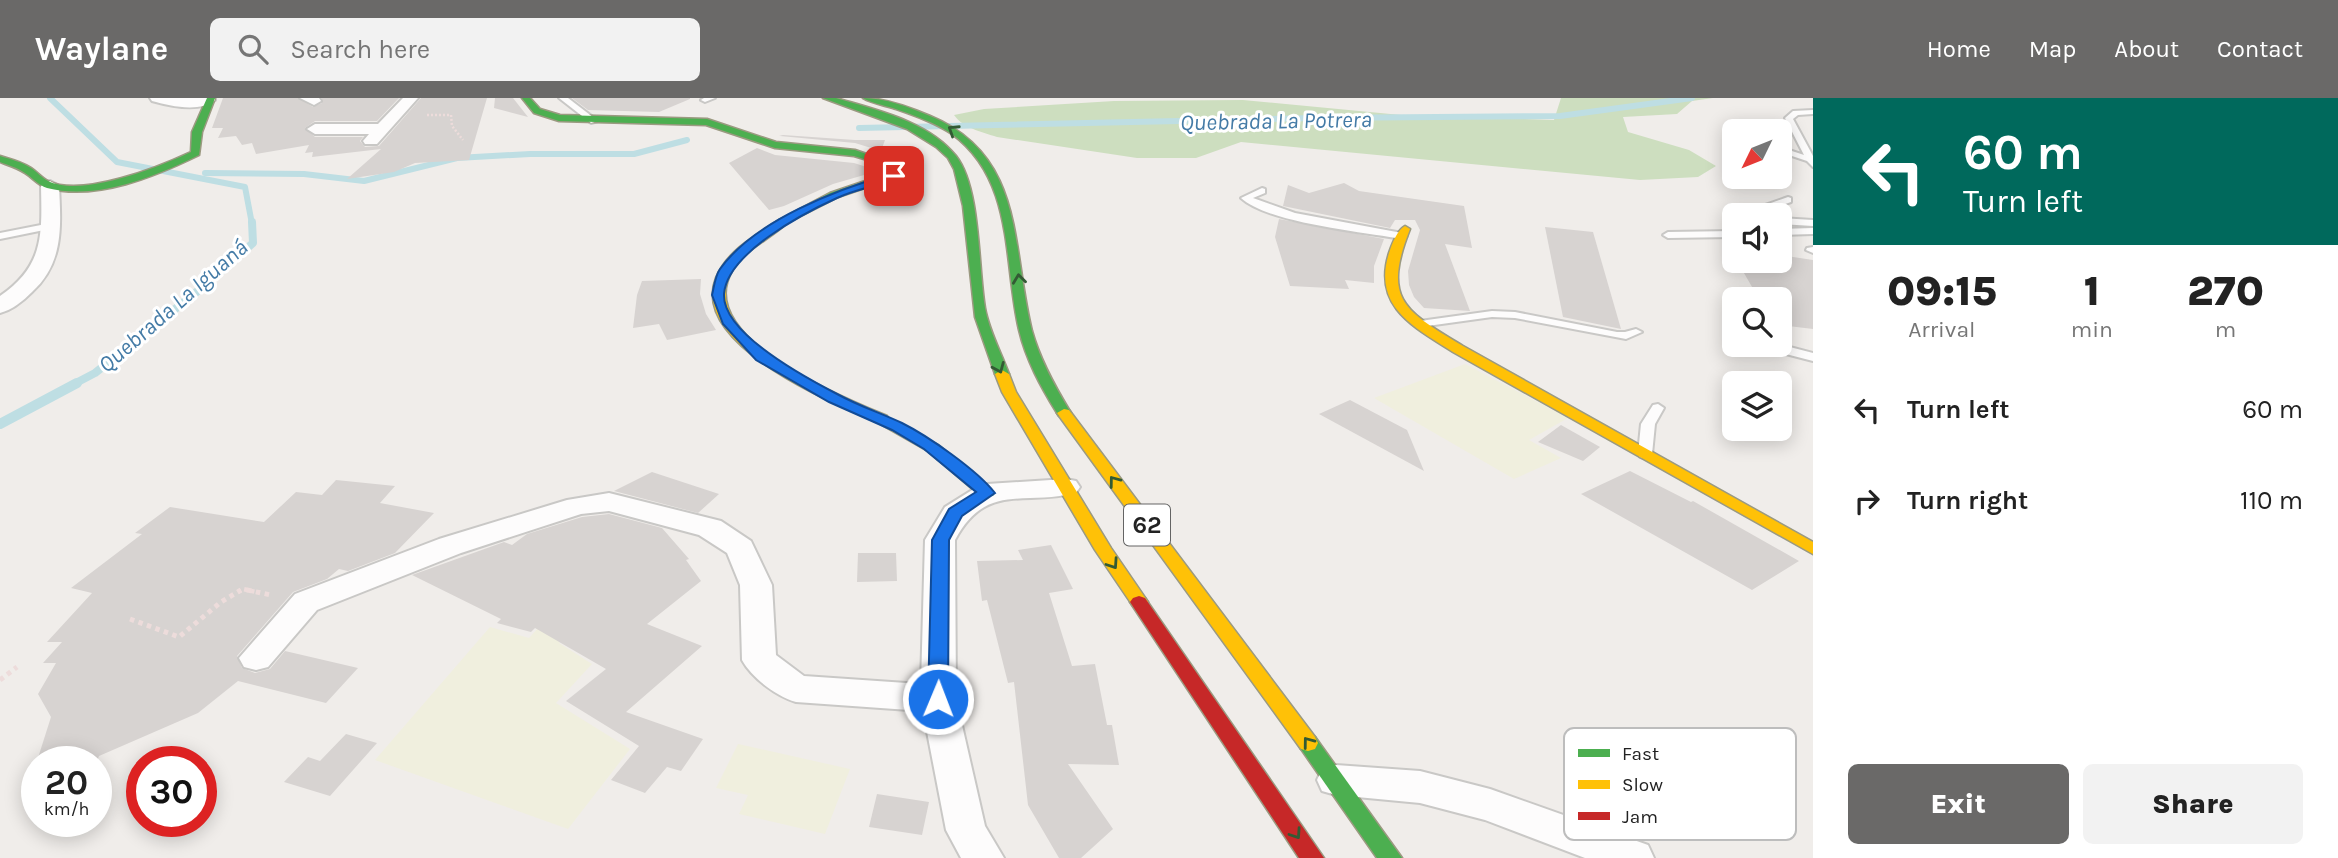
<!DOCTYPE html>
<html lang="en">
<head>
<meta charset="utf-8">
<style>
	body { margin:0; font-family:Karla,sans-serif; background:#f2f2f2; color:#222; height:100vh; display:flex; flex-direction:column; font-size:26px; white-space:nowrap }
	* { box-sizing:border-box; margin:0 }
	p { font-size:23px; color:#767676 }
	.icon { flex:none; width:38px; height:38px; fill:none; stroke:currentColor; stroke-width:2; stroke-linecap:round; stroke-linejoin:round }
	.map { position:relative; flex:1; overflow:hidden }
	.side { display:flex; flex-direction:column; background:#fff; width:525px }
	.side>* { flex:none }
	.banner { background:#00695c; color:#fff; overflow:hidden }
	.needle { width:46px; rotate:227deg }
	.buttons { position:absolute; left:1722px; top:21px; display:grid; gap:14px }
	.buttons a { display:grid; place-items:center; width:70px; height:70px; border-radius:10px; background:#fff; box-shadow:0 4px 18px #0003; font-size:35px }
	.speed { position:absolute; left:21px; top:648px; display:flex; gap:14px; font-size:35px; font-weight:700; text-align:center }
	.speed>* { display:grid; place-content:center; width:91px; height:91px; border-radius:50%; background:#fff; box-shadow:0 4px 18px #0003; line-height:1 }
	.speed small { font-size:18px; font-weight:400 }
	.speed .limit { border:10px solid #d22; background:#fff; color:#111 }
	.pin { position:absolute; display:grid; place-items:center; width:60px; height:60px; color:#fff; margin:-30px; border-radius:14px; box-shadow:0 4px 10px #0006 }
	.me { position:absolute; width:77px; margin:-38px; rotate:1deg; stroke-linejoin:round; filter:drop-shadow(0 0 5px #0008) }
	.turn { display:flex; align-items:center; gap:24px; height:147px; padding:0 35px; font-size:32px }
	.turn .icon { width:91px; height:91px; stroke-width:2.5 }
	.turn b { display:block; font-size:49px; line-height:60px }
	.eta { display:flex; justify-content:space-evenly; align-items:center; height:119px; text-align:center }
	.eta b { font-size:42px; font-weight:800; line-height:49px }
	.primary-button { display:flex; gap:14px; margin-top:auto; padding:14px 35px }
	.primary-button a { flex:1; height:80px; border-radius:10px; background:#6a6968; color:#fff; font-size:28px; font-weight:800; line-height:80px; text-align:center }
	.primary-button a+a { background:#f2f2f2; color:#222 }
	ul { padding:0; list-style:none }
	li { display:flex; align-items:center; gap:21px; height:91px; padding:0 35px }
	li div { flex:1 }
	li b { display:block; font-size:26px }
	li em { font-style:normal }
	header { display:flex; align-items:center; gap:42px; box-sizing:border-box; height:98px; padding:0 35px; background:#6a6968; color:#fff }
	header strong { font-size:33px }
	nav { display:flex; gap:38px; margin-inline-start:auto; font-size:24px }
	.search { width:490px; height:63px; background:#f2f2f2; display:flex; align-items:center; gap:18px; box-sizing:border-box; padding:0 24px; border-radius:10px; color:#767676; font-size:26px }
	main { display:flex; flex:1; min-height:0 }
	.map>svg:first-child { display:block }
</style>
</head>
<body>
<header>
<strong>Waylane</strong>
<div class="search"><svg class="icon" aria-label="search" viewBox="0 0 24 24"><circle cx="10" cy="10" r="6"/><path d="M15 15l6 6"/></svg>Search here</div>
<nav><a>Home</a><a>Map</a><a>About</a><a>Contact</a></nav>
</header>
<main>
<div class="map">
<svg width="1813" height="760" viewBox="0 0 1813 760">
	<rect width="100%" height="100%" fill="#f0edea"/>
	<g fill="#f0efde">
		<path d="M1465 266 1568 320 1529 342 1561 360 1514 381 1374 300Z"/>
		<path d="M562 504 590 518 559 545 592 566 556 605 630 651 568 731 375 662 490 529 529 540Z"/>
		<path d="M738 646 850 671 825 736 739 716 748 697 716 690Z"/>
	</g>
	<path fill="#cddebf" d="M1561 0H1713L1692 3 1677 16 1623 19 1628 34 1689 52 1716 68 1698 79 1640 82 1241 44 1196 60H1137L997 39C982 34 963 30 954 17L984 11 1114 3 1243 2 1401 17 1554 22Z"/>
	<g fill="none" stroke-linecap="round" stroke-linejoin="round">
		<g stroke="#bedee3" stroke-width="6">
			<path d="M50 0 117 64 245 89 252 126"/>
			<path d="M859 30 1315 20 1560 18 1692 0"/>
			<path d="M205 75 304 76 364 83 457 60 530 56H634L687 42"/>
		</g>
		<path stroke="#bedee3" stroke-width="8" d="M74 286 95 275 209 184 253 145 252 124"/>
		<path stroke="#bedee3" stroke-width="10" d="M0 326 77 285"/>
	</g>
	<g fill="#d7d3d1">
		<path d="M223 0H298L313 9 322 5V0H399L377 23H315L305 30 315 39H363L360 43 365 49 379 48 421 0H487L469 62 415 65 394 74 347 81 381 51 312 59 313 54 305 55 309 47 256 56 252 45 242 47 236 38 218 40 223 30H212Z"/>
		<path d="M495 0H513L528 19 494 10Z"/>
		<path d="M572 0H690V1L659 14 588 12Z"/>
		<path d="M783 37 855 42H885L881 53 855 45 780 38H779Z"/>
		<path d="M757 50 775 57 854 65 873 71 871 75 833 86 784 108 769 112 729 65Z"/>
		<path d="M1344 85 1359 93 1464 108 1472 150 1445 146 1470 213 1424 210 1414 199 1409 187 1408 173 1420 132 1415 122H1395L1390 130 1283 108 1288 87 1309 95Z"/>
		<path d="M1279 121 1384 141 1374 168V185L1345 182 1349 191 1290 188 1275 139Z"/>
		<path d="M1545 129 1593 134 1621 231 1563 219Z"/>
		<path d="M1780 157 1813 162V231L1780 227V201H1759L1737 163H1780Z"/>
		<path d="M701 181 700 196 706 216 716 232 667 242 659 226 633 230 637 197 642 183Z"/>
		<path d="M1350 302 1407 332 1424 373 1319 316Z"/>
		<path d="M1561 327 1600 349 1583 363 1538 344Z"/>
		<path d="M1630 373 1691 404 1693 403 1799 463 1752 492 1581 396Z"/>
		<path d="M652 374 719 396 698 415 614 393Z"/>
		<path d="M336 382 395 388 380 405 434 415 395 455 348 473 339 471 327 481 293 494 237 558 242 570 255 575 270 571 285 553 358 570 326 605 238 583 198 615 99 658 97 663H37L51 619 38 596 56 565H43L62 544H47L92 495 71 490 142 436 135 435 170 409 264 424 296 394 322 397Z"/>
		<path d="M609 416 662 430 689 461 686 462 701 483 647 526 702 548 626 614 703 641 681 673 667 669 645 695 611 682 639 648 566 603 606 571 535 530 531 534 497 525 501 521 412 477 504 444 512 447 527 436 582 419Z"/>
		<path d="M1051 447 1073 491 1049 495 1072 568 1095 566 1107 627H1112L1119 667 1068 666 1113 731 1081 760H1059L1028 707 1014 584 1008 585 987 502 982 503 977 463 1023 462 1018 452Z"/>
		<path d="M858 455H896L897 483 857 484Z"/>
		<path d="M346 636 377 645 330 698 284 684 308 659 320 663Z"/>
		<path d="M877 696 929 704 922 737 869 729Z"/>
	</g>
	<g fill="none" stroke-linecap="round" stroke-linejoin="round">
		<g stroke="#c9c8c6" stroke-width="4">
			<g id="lane">
				<path d="M559 0H568L598 23 591 25Z"/>
				<path d="M704 0H715L705 4 701 2Z"/>
				<path d="M1813 12V16L1798 17 1793 21 1813 58V69L1807 63 1780 54V49L1804 57 1785 20 1793 13Z"/>
				<path d="M1742 25H1748L1755 33H1747L1741 27Z"/>
				<path d="M1262 90 1265 91V95L1253 100 1295 115 1402 135 1407 138 1402 141C1364 134 1268 125 1241 100Z"/>
				<path d="M1788 99 1791 100V104L1760 115 1762 117H1751L1749 115 1754 111Z"/>
				<path d="M1780 120 1813 122V128L1780 126Z"/>
				<path d="M51 125 54 126V130L0 141V135Z"/>
				<path d="M1813 130V136L1780 137V131Z"/>
				<path d="M1734 133V139L1668 140 1663 137 1668 134Z"/>
				<path d="M1813 149V155L1806 152 1807 150Z"/>
				<path d="M1492 213 1515 214 1617 234H1625L1636 231 1642 234 1626 241 1515 220 1492 219 1420 229 1414 226 1420 223Z"/>
				<path d="M1786 248 1813 255V263L1782 255V249Z"/>
				<path d="M1658 306 1664 310 1655 326 1652 356 1645 360 1640 359 1638 356 1641 326 1653 307Z"/>
			</g>
		</g>
		<g stroke="#c9c8c6" stroke-width="4">
			<g id="street">
				<path d="M150 0H214L215 2C200 15 170 8 152 3Z"/>
				<path d="M300 0H319L321 3 314 7Z"/>
				<path d="M403 0H418L377 46H365L363 43 369 36H315L307 31 315 26H378Z"/>
				<path d="M50 83 59 88C61 128 64 165 32 194 23 203 12 212 0 215V198C44 168 42 137 41 88Z"/>
				<path d="M1066 381 1076 383 1080 389 1076 395C1023 408 986 384 955 442L956 601 985 728 1004 760H961L946 732 923 613 796 604C776 598 752 580 742 562L740 487 727 455 699 437 609 413 581 416 461 455 317 512 268 569 256 572 244 569 239 560 295 496 439 441 567 402 609 395 721 423 751 443 772 487 776 557 804 578 921 586 925 442 945 409 977 389 987 386Z"/>
				<path d="M1336 667 1420 673 1490 691 1648 747 1654 760H1585L1485 722 1420 705 1336 697 1322 693 1317 682 1322 671Z"/>
			</g>
		</g>
		<g stroke="#9b9a81" stroke-width="3">
			<g id="fast">
				<path d="M207 0H215L202 34 199 57C156 78 97 103 47 90 38 87 33 80 25 75 18 70 8 67 0 64V58C10 61 22 64 31 70 37 74 42 80 48 83 82 100 159 69 191 54L192 34Z"/>
				<path d="M522 0H530L540 11 560 17 707 21 776 44 855 52 901 68 897 79 838 99 783 127 779 126V122L830 95 889 75 891 69 854 58 775 50 706 27 559 23 534 15Z"/>
				<path d="M823 0H836C876 12 928 23 956 58 981 90 978 169 985 210 989 233 1001 254 1009 276L1007 279 1002 280 995 276 975 219 963 108 954 71 948 60 936 49 907 31Z"/>
				<path d="M863 0C885 0 909 9 930 18 1026 58 1011 149 1032 233 1040 262 1055 289 1071 315L1069 318H1059L1057 315C1041 289 1026 262 1019 232 1003 164 1015 82 952 36 934 24 913 17 893 10 883 7 871 5 863 0Z"/>
				<path d="M882 317 938 347 993 392 995 395 993 398H981L928 353 877 324 875 321 877 318Z"/>
				<path d="M1308 637 1315 639 1402 760H1377L1301 651 1298 645 1301 639Z"/>
			</g>
		</g>
		<g stroke="#9b9a81" stroke-width="3">
			<g id="slow">
				<path d="M779 122 788 124C771 141 745 150 732 173 693 239 843 300 887 318L889 321 887 324H877C831 305 690 246 716 180 727 153 756 137 779 122Z"/>
				<path d="M1405 128 1410 131C1382 202 1404 212 1463 248L1813 444V456L1453 254C1414 229 1372 209 1389 155 1392 146 1397 132 1405 128Z"/>
				<path d="M1002 272 1009 276 1016 294 1111 450 1148 504 1145 508H1133L1095 452 1002 294 995 276Z"/>
				<path d="M1064 311 1069 312 1315 639 1318 645 1315 651 1308 653 1301 651 1057 315Z"/>
			</g>
		</g>
		<g stroke="#9b9a81" stroke-width="3">
			<path id="jam" d="M1139 498 1145 500 1324 760H1299L1130 504 1133 500Z"/>
		</g>
		<path stroke="#eddcdb" stroke-width="2.5" stroke-dasharray="2 2" stroke-linecap="butt" d="M427 17H451L452 28 463 42"/>
		<path stroke="#eddcdb" stroke-width="4.5" stroke-dasharray="3.5 3.5" stroke-linecap="butt" d="M238 494 243 491 256 494"/>
		<g stroke="#eddcdb" stroke-width="5" stroke-dasharray="4.5 4.5" stroke-linecap="butt">
			<path d="M247 492 271 497"/>
			<path d="M130 521 179 539 221 504 241 492"/>
			<path d="M0 582 17 569"/>
		</g>
		<use href="#lane" fill="#fdfcfc" fill-rule="evenodd"/>
		<use href="#street" fill="#fdfcfc" fill-rule="evenodd"/>
		<use href="#fast" fill="#4caf50" fill-rule="evenodd"/>
		<use href="#slow" fill="#ffc107" fill-rule="evenodd"/>
		<use href="#jam" fill="#c62828" fill-rule="evenodd"/>
	</g>
	<defs><path id="oneway-chevron" d="M-2-3.5L2.5 0L-2 3.5" fill="none" stroke-width="1.6" stroke-linecap="round" stroke-linejoin="round" transform="scale(1.75)"/></defs>
	<g stroke="#335a34">
		<use href="#oneway-chevron" transform="translate(953 32) rotate(-147)"/>
		<use href="#oneway-chevron" transform="translate(1019 181) rotate(-97)"/>
		<use href="#oneway-chevron" transform="translate(999 270) rotate(67)"/>
		<use href="#oneway-chevron" transform="translate(1114 383) rotate(-127)"/>
		<use href="#oneway-chevron" transform="translate(1113 466) rotate(56)"/>
		<use href="#oneway-chevron" transform="translate(1308 644) rotate(-127)"/>
		<use href="#oneway-chevron" transform="translate(1296 736) rotate(56)"/>
	</g>
	<path fill="#1a73e8" stroke="#114b97" stroke-width="2" d="M894 75 899 78 898 80C878 88 856 91 837 100 804 115 727 155 724 196 722 236 808 281 839 297 859 308 881 315 902 325 928 338 977 372 995 395L962 418 949 442 948 601 945 607 938 609 930 607 928 601 932 442 949 411 976 394 924 351 892 332 829 304 756 262 723 226 712 197C714 189 715 178 720 171 755 122 838 91 894 75Z"/>
	<g text-anchor="middle" dominant-baseline="central" stroke-width="6" stroke-linejoin="round" paint-order="stroke">
		<g font-size="23" font-style="italic" fill="#447ba6" stroke="#fff">
			<text transform="translate(1276 23) rotate(-1)">Quebrada La Potrera</text>
			<text transform="translate(173 208) rotate(-41)">Quebrada La Iguaná</text>
		</g>
		<rect fill="#fff" stroke="#646464" stroke-width="2" x="1124" y="406.5" width="46" height="41" rx="5"/>
		<g font-size="24" font-weight="bold" fill="#222">
			<text x="1147" y="427">62</text>
		</g>
	</g>
	<rect x="1564" y="630" width="232" height="112" rx="10" fill="#fff" stroke="#bdbdbd" stroke-width="2"/>
	<rect x="1578" y="651" width="32" height="8" fill="#4caf50"/>
	<rect x="1578" y="682" width="32" height="9" fill="#ffc107"/>
	<rect x="1578" y="714" width="32" height="8" fill="#c62828"/>
	<g font-size="19" fill="#222">
		<text x="1622" y="662">Fast</text>
		<text x="1622" y="693">Slow</text>
		<text x="1622" y="725">Jam</text>
	</g>
</svg>
<div class="buttons">
<a><svg class="needle" viewBox="-14 -14 28 28"><path d="M0-13l5 13h-10z" fill="#e53935"/><path d="M0 13l5-13h-10z" fill="#767676"/></svg></a>
<a><svg class="icon" aria-label="sound" viewBox="0 0 24 24"><path d="M4 9h4l5-4v14l-5-4H4zM17 9q2 3 0 6"/></svg></a>
<a><svg class="icon" aria-label="search" viewBox="0 0 24 24"><circle cx="10" cy="10" r="6"/><path d="M15 15l6 6"/></svg></a>
<a><svg class="icon" aria-label="layers" viewBox="0 0 24 24"><path d="M12 4l9 5-9 5-9-5zM3 14l9 5 9-5"/></svg></a>
</div>
<div class="speed"><div>20<small>km/h</small></div><div class="limit">30</div></div>
<div class="pin" style="left:894px;top:78px;background:#d93025"><svg class="icon" aria-label="arrive" viewBox="0 0 24 24"><path d="M6 21V4h12l-3 4 3 4H6"/></svg></div>
<svg class="me" style="left:938px;top:601px" viewBox="-20 -20 40 40"><circle r="17" fill="#1a73e8" stroke="#fff" stroke-width="3"/><path d="M0-11L8 9 0 5-8 9z" fill="#fff"/></svg>
</div>
<section class="side">
<div class="banner">
<div class="turn"><svg class="icon" aria-label="left" viewBox="0 0 24 24"><path d="M17 20v-9H6M10 6l-5 5 5 5"/></svg><div><b>60 m</b>Turn left</div></div>
</div>
<div class="eta">
<div><b>09:15</b><p>Arrival</p></div>
<div><b>1</b><p>min</p></div>
<div><b>270</b><p>m</p></div>
</div>
<ul>
<li><svg class="icon" aria-label="left" viewBox="0 0 24 24"><path d="M17 20v-9H6M10 6l-5 5 5 5"/></svg><div><b>Turn left</b></div><em>60 m</em></li>
<li><svg class="icon" aria-label="right" viewBox="0 0 24 24"><path d="M7 20v-9h11M14 6l5 5-5 5"/></svg><div><b>Turn right</b></div><em>110 m</em></li>
</ul>
<div class="primary-button"><a>Exit</a><a>Share</a></div>
</section>
</main>
</body>
</html>
